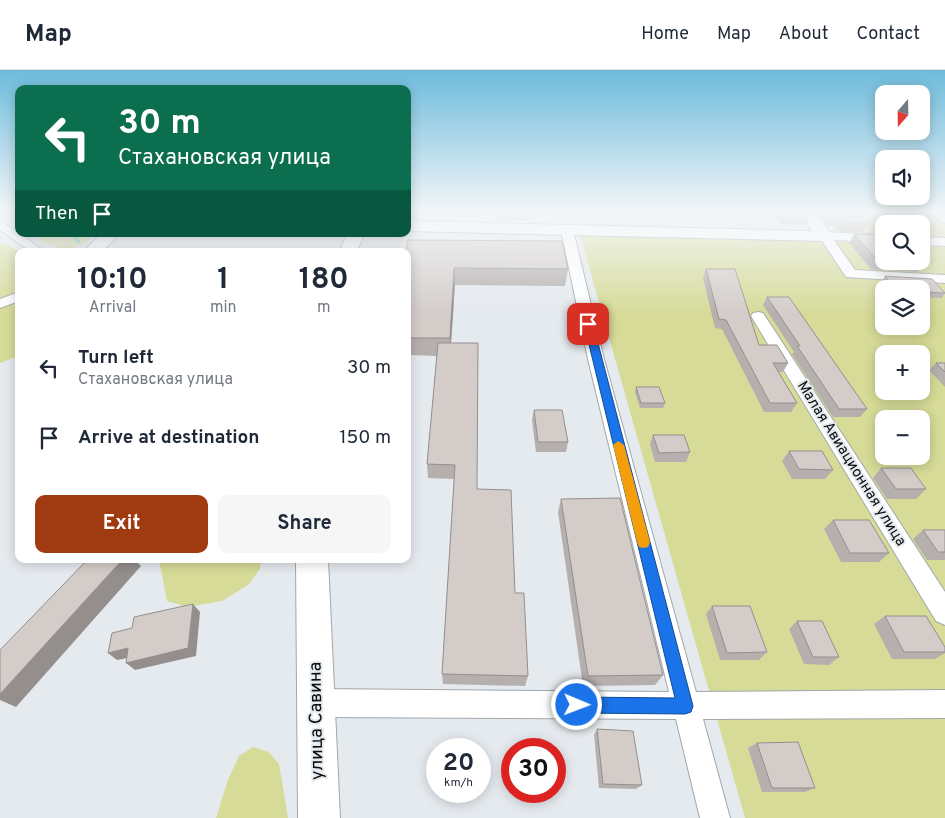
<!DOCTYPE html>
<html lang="en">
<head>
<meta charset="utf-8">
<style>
	body { margin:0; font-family:Overpass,sans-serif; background:#f6f6f7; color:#1f2937; height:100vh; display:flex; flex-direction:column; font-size:19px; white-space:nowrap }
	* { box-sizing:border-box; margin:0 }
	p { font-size:16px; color:#747a83 }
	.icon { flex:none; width:28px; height:28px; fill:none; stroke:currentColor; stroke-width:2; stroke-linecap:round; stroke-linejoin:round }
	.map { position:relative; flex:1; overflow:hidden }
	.details { position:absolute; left:15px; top:178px; width:396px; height:315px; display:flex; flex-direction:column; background:#fff; border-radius:10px; box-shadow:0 2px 12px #0003 }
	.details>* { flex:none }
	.guide { position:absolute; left:15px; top:15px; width:396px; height:152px; border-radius:10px; box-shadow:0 2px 12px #0003; background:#0b6e4f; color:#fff; overflow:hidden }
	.needle { width:32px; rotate:200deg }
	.tools { position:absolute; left:875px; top:15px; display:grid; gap:10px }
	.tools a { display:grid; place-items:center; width:55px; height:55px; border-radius:10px; background:#fff; box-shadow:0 2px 12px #0003; font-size:25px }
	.speed { position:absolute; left:426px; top:668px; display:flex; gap:10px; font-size:25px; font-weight:700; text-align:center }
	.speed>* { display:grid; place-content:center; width:65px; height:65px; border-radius:50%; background:#fff; box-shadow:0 2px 12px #0003; line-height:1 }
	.speed small { font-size:12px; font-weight:400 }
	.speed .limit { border:8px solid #d22; background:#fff; color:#111 }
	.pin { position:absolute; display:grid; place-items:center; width:42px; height:42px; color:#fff; margin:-21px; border-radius:10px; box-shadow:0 2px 8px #0006 }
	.me { position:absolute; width:55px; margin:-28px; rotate:91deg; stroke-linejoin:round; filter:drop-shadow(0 0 4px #0008) }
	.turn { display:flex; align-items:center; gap:18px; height:105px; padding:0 20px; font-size:22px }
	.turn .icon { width:65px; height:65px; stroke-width:2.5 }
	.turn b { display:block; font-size:35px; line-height:42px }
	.then { display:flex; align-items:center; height:48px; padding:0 20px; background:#0003; gap:10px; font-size:19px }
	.eta { display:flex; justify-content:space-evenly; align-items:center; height:85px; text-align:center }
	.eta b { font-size:30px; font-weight:700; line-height:35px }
	.action { display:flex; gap:10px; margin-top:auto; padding:10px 20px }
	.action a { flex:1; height:58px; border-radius:10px; background:#a03a10; color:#fff; font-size:20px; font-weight:700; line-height:58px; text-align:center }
	.action a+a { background:#f6f6f7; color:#1f2937 }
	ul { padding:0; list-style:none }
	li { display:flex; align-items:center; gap:15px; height:70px; padding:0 20px }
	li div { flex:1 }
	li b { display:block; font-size:19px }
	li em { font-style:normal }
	header { display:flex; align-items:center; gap:30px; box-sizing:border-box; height:70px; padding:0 25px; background:#fff; border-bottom:1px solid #e0e1e3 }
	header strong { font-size:24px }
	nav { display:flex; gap:28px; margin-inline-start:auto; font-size:18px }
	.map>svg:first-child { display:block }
</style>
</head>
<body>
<header>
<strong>Map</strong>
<nav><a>Home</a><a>Map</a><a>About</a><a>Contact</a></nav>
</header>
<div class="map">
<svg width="945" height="748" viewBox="0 0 945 748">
	<rect width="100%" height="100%" fill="#e5eaef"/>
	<g fill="#d6db97" fill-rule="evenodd">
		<path d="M818 141H945V168L921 167V154H884V165L837 163Z"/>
		<path d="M30 164H97C71 186 56 180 30 164Z"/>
		<path d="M580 165 884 173V191H921V175L945 176V748H745ZM884 219H921V256H884ZM884 284H921V321H884ZM884 349H921V386H884Z"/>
		<path d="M8 174 19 182V286L0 293V175Z"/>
		<path d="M159 489H261L260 499 248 515 222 531 188 537 167 531Z"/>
		<path d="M253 677 269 682 279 694 288 748H216L228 710 239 686Z"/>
	</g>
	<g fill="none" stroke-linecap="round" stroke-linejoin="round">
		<path fill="#54c5c9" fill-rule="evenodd" d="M69 164H73L80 171V173H78Z"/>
		<g stroke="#a1a7ab" stroke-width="2">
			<g id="street">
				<path d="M929 141H941L945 144V153L941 152Z"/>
				<path d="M0 151 4 153 44 181H30L0 160Z"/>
				<path d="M567 156 573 160 604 289 696 622 945 620V648L703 649 730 748H700L676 649 317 647 307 643 303 633 307 623 317 619 669 622 588 289 561 160Z"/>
				<path d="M825 162 884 165V173L834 170 855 200 945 205V213L846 207 819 166Z"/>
				<path d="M921 167 945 168V176L921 175Z"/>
				<path d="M19 222V231L0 238V229Z"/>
				<path d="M758 242 763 243 765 246 945 522V555L936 551 751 246 753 243Z"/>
			</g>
		</g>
		<g stroke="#a1a7ab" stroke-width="2">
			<g id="secondary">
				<path d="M798 141H814L833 166 831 170 825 171 408 161V151L812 161Z"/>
				<path d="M101 164H119L103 181H84Z"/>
				<path d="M348 164H364L357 181H339Z"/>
				<path d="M296 489H328L340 748H298Z"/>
			</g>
		</g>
		<use href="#street" fill="#fff" fill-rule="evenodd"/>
		<use href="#secondary" fill="#fff" fill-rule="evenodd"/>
	</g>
	<g fill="#b5afad">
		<path d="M408 141H419L417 149 408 148Z"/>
		<path d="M497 141H527L526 151 497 150Z"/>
		<path d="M772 141H806L810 146 805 155 780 154Z"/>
		<path d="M815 141H856L868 153 863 162 839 161 835 156H828Z"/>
		<path d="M854 164 884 170V191H921L924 192 918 202 871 199 849 173Z"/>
		<path d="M408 181 568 199 565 216 455 215 451 273 477 419 515 523 528 606 525 616 443 614 442 604 454 409 428 408 427 394 437 286 408 285Z"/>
		<path d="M706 199 759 275 788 293 783 302H779L797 333 791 342H764L722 259 715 258 703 208Z"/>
		<path d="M885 206 945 223 942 228 921 227V219H888L882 211Z"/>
		<path d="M767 227 867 339 860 347H833L792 284 794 282 763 235Z"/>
		<path d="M936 293H945V317L929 300Z"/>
		<path d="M636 317 665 333 663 338H640L635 322Z"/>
		<path d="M534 340 568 372 566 382H536L532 350Z"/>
		<path d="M653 365 690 382 686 392H655L650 374Z"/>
		<path d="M789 381 833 400 825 409H792L782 391Z"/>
		<path d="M881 398 926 419 916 429H887L873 408Z"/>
		<path d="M561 429 663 605 655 615 583 616 558 442Z"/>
		<path d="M833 450 889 483 879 492H841L824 459Z"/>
		<path d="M923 460H945V490H927L913 469Z"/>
		<path d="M712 536 767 582 759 590H720L706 544Z"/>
		<path d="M885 546 945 577V583L935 589H892L874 554Z"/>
		<path d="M797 551 839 587 829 595 804 594 789 559Z"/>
		<path d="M597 659 642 715 636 719 599 718 594 665Z"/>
		<path d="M757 673 815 718 805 722H762L748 678Z"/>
	</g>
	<g fill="#948f8d">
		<path d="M416 141H419L417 149Z"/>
		<path d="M454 198 455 215 450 286V268Z"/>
		<path d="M123 489H134L141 496 16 637 0 630V624Z"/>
		<path d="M193 534 200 542 196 586 135 600 126 593Z"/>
		<path d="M128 578 138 586 117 590 108 583Z"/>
	</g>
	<g fill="#d3ccc9" stroke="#948f8d">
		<path d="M781 141H806L810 146 784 145Z"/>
		<path d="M827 141H856L868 153 844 152 840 147H832Z"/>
		<path d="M854 164 879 165 884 170V190H877Z"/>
		<path d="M408 170 562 171 568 199 454 198 450 268H408V181H406Z"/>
		<path d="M921 189 924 192 903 191H921Z"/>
		<path d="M706 199H735L759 275H777L788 293H773L797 333H770L726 250 719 249Z"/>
		<path d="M885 206 932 209 945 223 923 222 921 221V219H919L916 216 914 219H895Z"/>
		<path d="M767 227H789L867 339H839L797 276H800Z"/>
		<path d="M438 273H478L477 419 511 420 515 523H524L528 606 442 604 455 395 427 394Z"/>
		<path d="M936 293H945V302Z"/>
		<path d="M636 317H659L665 333H641Z"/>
		<path d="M534 340H562L568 372H538Z"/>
		<path d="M653 365H684L690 382 659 383Z"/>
		<path d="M789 381H822L833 400 799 399Z"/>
		<path d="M881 398H911L926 419H896Z"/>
		<path d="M620 428 663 605 588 606 561 429Z"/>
		<path d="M833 450H869L889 483H850Z"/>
		<path d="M923 460H945V482H938Z"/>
		<path d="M88 489H123L0 624V580Z"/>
		<path d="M193 534 188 578 126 593 128 578 108 583 112 563 132 558 134 547Z"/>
		<path d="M712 536H750L767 582 727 583Z"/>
		<path d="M885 546H926L945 577V582H904Z"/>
		<path d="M797 551H822L839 587H813Z"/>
		<path d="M597 659 633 661 642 715 603 714Z"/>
		<path d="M798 672 815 718H772L757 673Z"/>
	</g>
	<linearGradient id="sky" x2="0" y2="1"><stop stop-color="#6dbbdc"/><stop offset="0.58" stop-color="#f3f6f8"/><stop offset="1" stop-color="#f3f6f8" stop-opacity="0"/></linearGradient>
	<rect width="945" height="245" fill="url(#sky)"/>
	<path fill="#1a73e8" stroke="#114b97" d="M588 251 593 254 693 636 691 642 685 644 577 643 571 641 568 635 571 629 577 627 675 628 584 254Z"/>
	<path fill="#f59e0b" d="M618 371 624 375 650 472 648 477 643 478 639 477 637 472 613 375Z"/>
	<g text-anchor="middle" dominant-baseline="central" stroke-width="4" stroke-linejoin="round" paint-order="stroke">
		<g font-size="15" fill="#0b0d0e" stroke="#e5eaef">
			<text transform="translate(851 394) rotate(58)">Малая Авиационная улица</text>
		</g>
		<g font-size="18" fill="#0b0d0e" stroke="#e5eaef">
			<text transform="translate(317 651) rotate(-91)">улица Савина</text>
		</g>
	</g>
</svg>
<div class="tools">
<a><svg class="needle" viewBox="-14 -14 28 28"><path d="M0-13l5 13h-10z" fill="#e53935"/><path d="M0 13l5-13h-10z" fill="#747a83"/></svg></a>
<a><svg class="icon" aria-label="sound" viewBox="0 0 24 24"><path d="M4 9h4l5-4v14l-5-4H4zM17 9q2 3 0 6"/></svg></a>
<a><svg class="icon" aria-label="search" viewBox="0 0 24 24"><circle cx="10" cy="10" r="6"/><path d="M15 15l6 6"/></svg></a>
<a><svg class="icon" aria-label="layers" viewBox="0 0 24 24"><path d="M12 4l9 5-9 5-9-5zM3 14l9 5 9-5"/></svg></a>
<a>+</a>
<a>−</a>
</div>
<div class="speed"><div>20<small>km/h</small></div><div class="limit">30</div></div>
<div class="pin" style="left:588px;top:254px;background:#d93025"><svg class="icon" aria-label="arrive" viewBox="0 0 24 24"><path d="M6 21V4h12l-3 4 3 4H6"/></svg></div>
<svg class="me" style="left:577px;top:635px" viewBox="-20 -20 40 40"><circle r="17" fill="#1a73e8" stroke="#fff" stroke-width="3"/><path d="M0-11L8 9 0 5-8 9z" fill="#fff"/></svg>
<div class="guide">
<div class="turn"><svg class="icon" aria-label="left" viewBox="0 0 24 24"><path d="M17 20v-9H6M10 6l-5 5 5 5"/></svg><div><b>30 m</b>Стахановская улица</div></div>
<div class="then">Then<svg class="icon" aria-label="arrive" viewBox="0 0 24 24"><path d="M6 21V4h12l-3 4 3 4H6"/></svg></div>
</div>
<section class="details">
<div class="eta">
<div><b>10:10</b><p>Arrival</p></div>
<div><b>1</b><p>min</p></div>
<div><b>180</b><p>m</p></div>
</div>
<ul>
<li><svg class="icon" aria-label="left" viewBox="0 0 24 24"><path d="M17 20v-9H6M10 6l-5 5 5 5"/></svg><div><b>Turn left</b><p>Стахановская улица</p></div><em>30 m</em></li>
<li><svg class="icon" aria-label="arrive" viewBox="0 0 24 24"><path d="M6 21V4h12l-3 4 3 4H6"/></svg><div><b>Arrive at destination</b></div><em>150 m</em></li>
</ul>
<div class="action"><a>Exit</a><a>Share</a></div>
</section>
</div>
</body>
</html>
